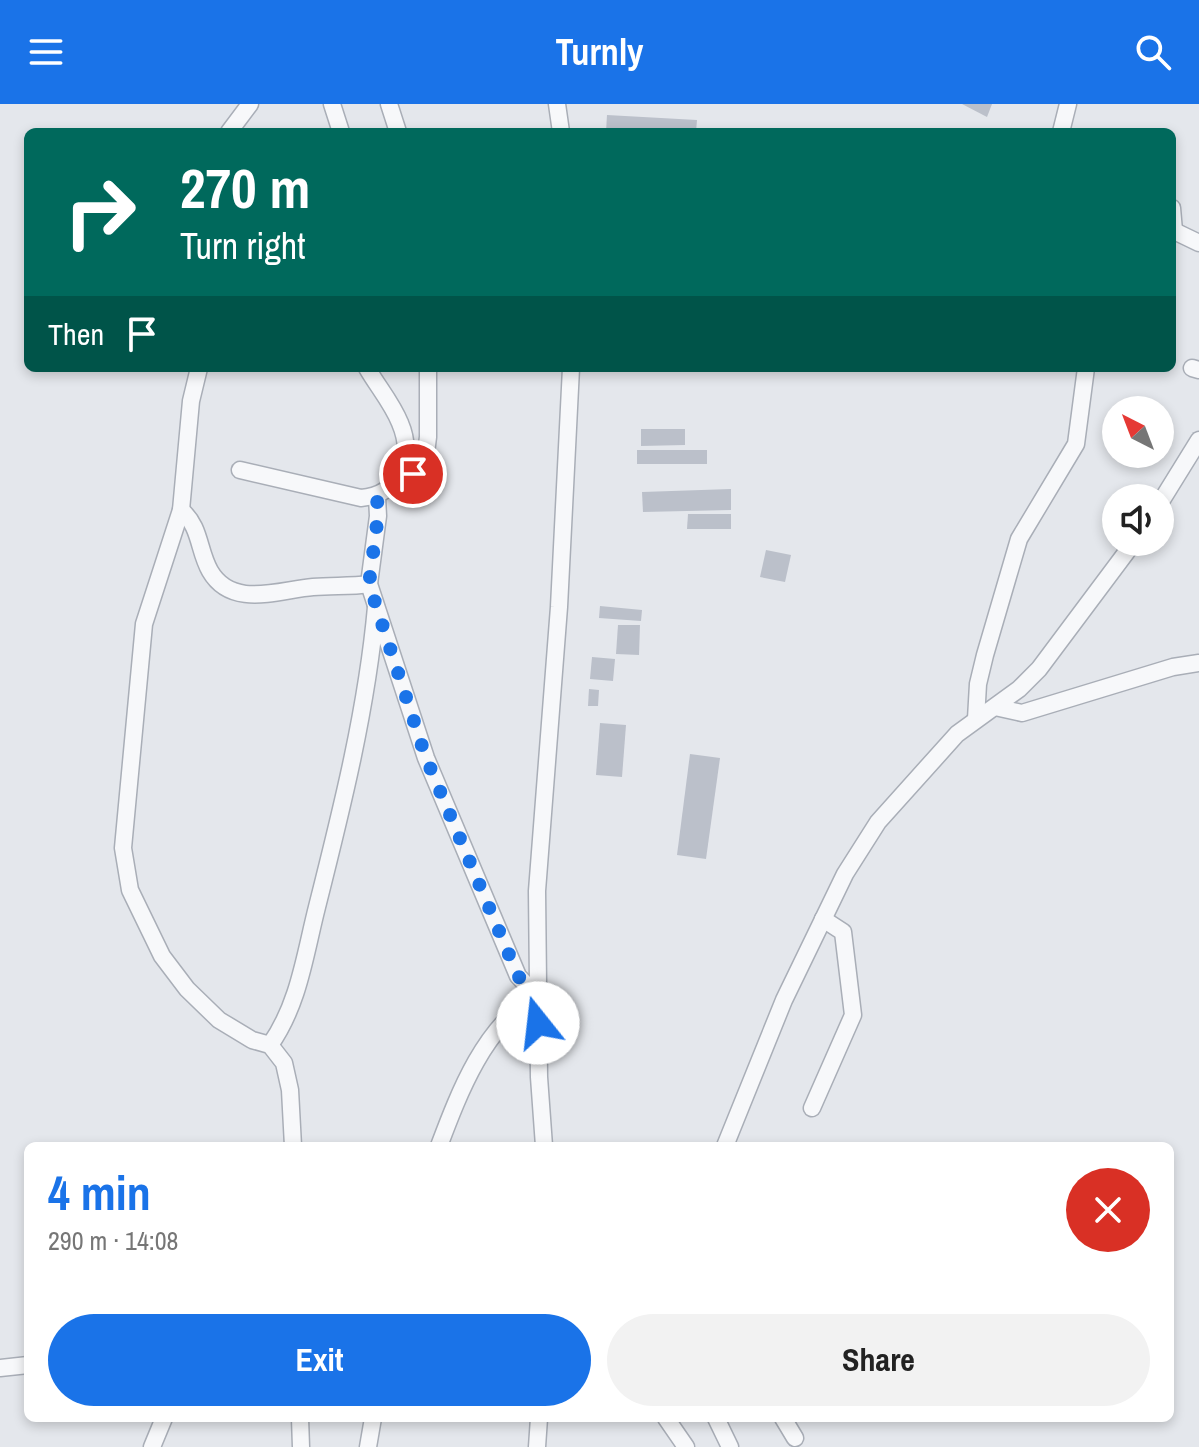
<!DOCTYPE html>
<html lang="en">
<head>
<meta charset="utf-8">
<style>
	body { margin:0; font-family:"Archivo Narrow",sans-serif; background:#f2f2f2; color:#222; height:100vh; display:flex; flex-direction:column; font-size:30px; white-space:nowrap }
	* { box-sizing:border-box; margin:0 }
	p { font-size:26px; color:#767676 }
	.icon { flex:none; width:44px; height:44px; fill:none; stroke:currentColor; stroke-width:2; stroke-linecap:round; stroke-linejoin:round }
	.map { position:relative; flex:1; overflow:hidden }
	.details { position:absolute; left:24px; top:1038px; width:1150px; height:280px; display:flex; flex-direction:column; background:#fff; border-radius:12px; box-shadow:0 4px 12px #0003 }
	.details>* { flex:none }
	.guide { position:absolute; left:24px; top:24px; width:1152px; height:244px; border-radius:12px; box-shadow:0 4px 12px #0003; background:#00695c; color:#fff; overflow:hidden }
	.needle { width:52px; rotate:318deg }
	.fabs { position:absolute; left:1102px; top:292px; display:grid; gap:16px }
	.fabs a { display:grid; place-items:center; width:72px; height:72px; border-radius:50%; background:#fff; box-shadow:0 4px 12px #0003; font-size:40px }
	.pin { position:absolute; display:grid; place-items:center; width:68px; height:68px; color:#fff; margin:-34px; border:4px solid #fff; border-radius:50%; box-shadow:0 2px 8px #0007 }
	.me { position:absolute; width:88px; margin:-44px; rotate:344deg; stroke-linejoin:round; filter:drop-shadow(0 0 6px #0008) }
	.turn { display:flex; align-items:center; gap:28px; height:168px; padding:0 24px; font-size:36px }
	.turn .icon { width:104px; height:104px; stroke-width:2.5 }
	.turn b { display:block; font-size:56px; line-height:68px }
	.then { display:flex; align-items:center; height:76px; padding:0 24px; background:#0003; gap:16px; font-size:30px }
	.round { display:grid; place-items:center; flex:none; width:84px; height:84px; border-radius:42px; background:#f2f2f2 }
	.headline { display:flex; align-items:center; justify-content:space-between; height:136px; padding:0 24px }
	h1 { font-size:48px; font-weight:700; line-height:60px; color:#1a73e8 }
	.primary-button { display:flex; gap:16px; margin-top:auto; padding:16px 24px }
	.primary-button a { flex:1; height:92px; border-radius:48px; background:#1a73e8; color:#fff; font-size:32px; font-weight:700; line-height:92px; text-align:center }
	.primary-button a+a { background:#f2f2f2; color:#222 }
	header { display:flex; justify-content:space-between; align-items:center; height:104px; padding:0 24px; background:#1a73e8; color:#fff; font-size:36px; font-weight:700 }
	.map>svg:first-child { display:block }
</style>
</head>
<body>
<header><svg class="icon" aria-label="menu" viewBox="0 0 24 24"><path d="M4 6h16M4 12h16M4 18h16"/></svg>Turnly<svg class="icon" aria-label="search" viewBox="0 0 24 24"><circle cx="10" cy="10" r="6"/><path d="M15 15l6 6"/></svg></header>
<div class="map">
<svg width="1199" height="1343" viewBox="0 0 1199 1343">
	<rect width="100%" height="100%" fill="#e4e7ec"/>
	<g fill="#bbc0ca">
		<path d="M962 0H992L987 13Z"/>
		<path d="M607 11 697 16 696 28H606Z"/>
		<path d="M641 325H685V341L641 342Z"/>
		<rect x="637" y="346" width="70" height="14"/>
		<path d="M731 385V406L643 408 642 388Z"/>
		<path d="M688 410H731V425H687Z"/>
		<path d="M766 446 791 451 785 478 760 473Z"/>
		<path d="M600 502 642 506 641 517 599 514Z"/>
		<path d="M618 521H640L639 551 616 550Z"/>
		<path d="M592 553 615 555 613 577 590 575Z"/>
		<path d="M589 585 599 586 598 602H588Z"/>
		<path d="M600 619 626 621 622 673 596 671Z"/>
		<path d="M690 650 720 654 706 755 677 751Z"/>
	</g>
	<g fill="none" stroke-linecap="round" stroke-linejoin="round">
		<g stroke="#a9aeb7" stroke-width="19">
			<g id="street">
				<path d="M332 0 341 28"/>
				<path d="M389 0 398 28"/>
				<path d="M557 0 561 28"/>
				<path d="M229 28 250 0"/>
				<path d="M1061 28 1068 0"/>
				<path d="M1172 104 1174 127"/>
				<path d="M1172 126 1199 139"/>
				<path d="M199 264 191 297 181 406 144 520 123 744 130 786 162 852 187 885 219 916 252 936 270 941 284 959 290 986 293 1042"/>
				<path d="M1192 264 1199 266"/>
				<path d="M240 366 361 394C400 391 415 354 400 319 392 299 378 283 367 264"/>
				<path d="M401 371 424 365 428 333V264"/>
				<path d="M377 393 378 412 369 480 426 654 518 872 537 892"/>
				<path d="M1160 399 1199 336"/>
				<path d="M181 406C201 423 198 446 210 467 232 505 278 486 313 483 332 481 350 483 369 480"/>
				<path d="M995 603 1022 609 1173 563 1199 559"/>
				<path d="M976 615 978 580 985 551 1019 435 1076 340 1086 264"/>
				<path d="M270 941C299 900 305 850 317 803 342 704 367 604 376 503"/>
				<path d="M812 1004 853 911 843 828 823 815"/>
				<path d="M439 1042C459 989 485 920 537 892"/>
				<path d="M544 1042 539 973 537 787 559 503 571 264"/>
				<path d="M725 1042 784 896 845 770 878 718 957 630 1019 585 1039 565 1134 438"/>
				<path d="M0 1264 28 1261"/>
				<path d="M300 1314 301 1343"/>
				<path d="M666 1314 686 1343"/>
				<path d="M716 1314 730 1343"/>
				<path d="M783 1314 795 1334"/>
				<path d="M152 1343 164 1314"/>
				<path d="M368 1343 373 1314"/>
				<path d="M537 1343 539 1314"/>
			</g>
		</g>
		<use href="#street" stroke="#f7f8fa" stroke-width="16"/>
	</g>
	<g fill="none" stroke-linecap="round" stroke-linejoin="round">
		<path stroke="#1a73e8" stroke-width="14" stroke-dasharray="0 25.2" d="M413 370 401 371 390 386 377 393 378 412 369 480 426 654 518 872 537 892 538 919"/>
	</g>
</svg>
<div class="fabs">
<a><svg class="needle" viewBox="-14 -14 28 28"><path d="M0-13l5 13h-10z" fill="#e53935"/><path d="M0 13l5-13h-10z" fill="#767676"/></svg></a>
<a><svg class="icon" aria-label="sound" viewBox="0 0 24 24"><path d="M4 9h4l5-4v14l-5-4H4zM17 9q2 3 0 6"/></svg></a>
</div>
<div class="pin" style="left:413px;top:370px;background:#d93025"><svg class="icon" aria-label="arrive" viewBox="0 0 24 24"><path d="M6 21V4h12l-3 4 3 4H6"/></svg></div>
<svg class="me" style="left:538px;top:919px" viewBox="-20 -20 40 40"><circle r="19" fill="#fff"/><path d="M0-13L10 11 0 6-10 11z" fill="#1a73e8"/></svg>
<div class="guide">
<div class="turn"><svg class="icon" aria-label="right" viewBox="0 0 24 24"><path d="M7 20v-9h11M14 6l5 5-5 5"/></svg><div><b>270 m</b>Turn right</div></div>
<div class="then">Then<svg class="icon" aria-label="arrive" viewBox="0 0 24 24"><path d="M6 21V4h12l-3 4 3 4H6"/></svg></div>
</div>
<section class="details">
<div class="headline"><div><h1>4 min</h1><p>290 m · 14:08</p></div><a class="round" style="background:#d93025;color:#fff"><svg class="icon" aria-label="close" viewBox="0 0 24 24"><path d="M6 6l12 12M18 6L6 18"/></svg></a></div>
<div class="primary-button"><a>Exit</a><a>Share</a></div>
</section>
</div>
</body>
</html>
